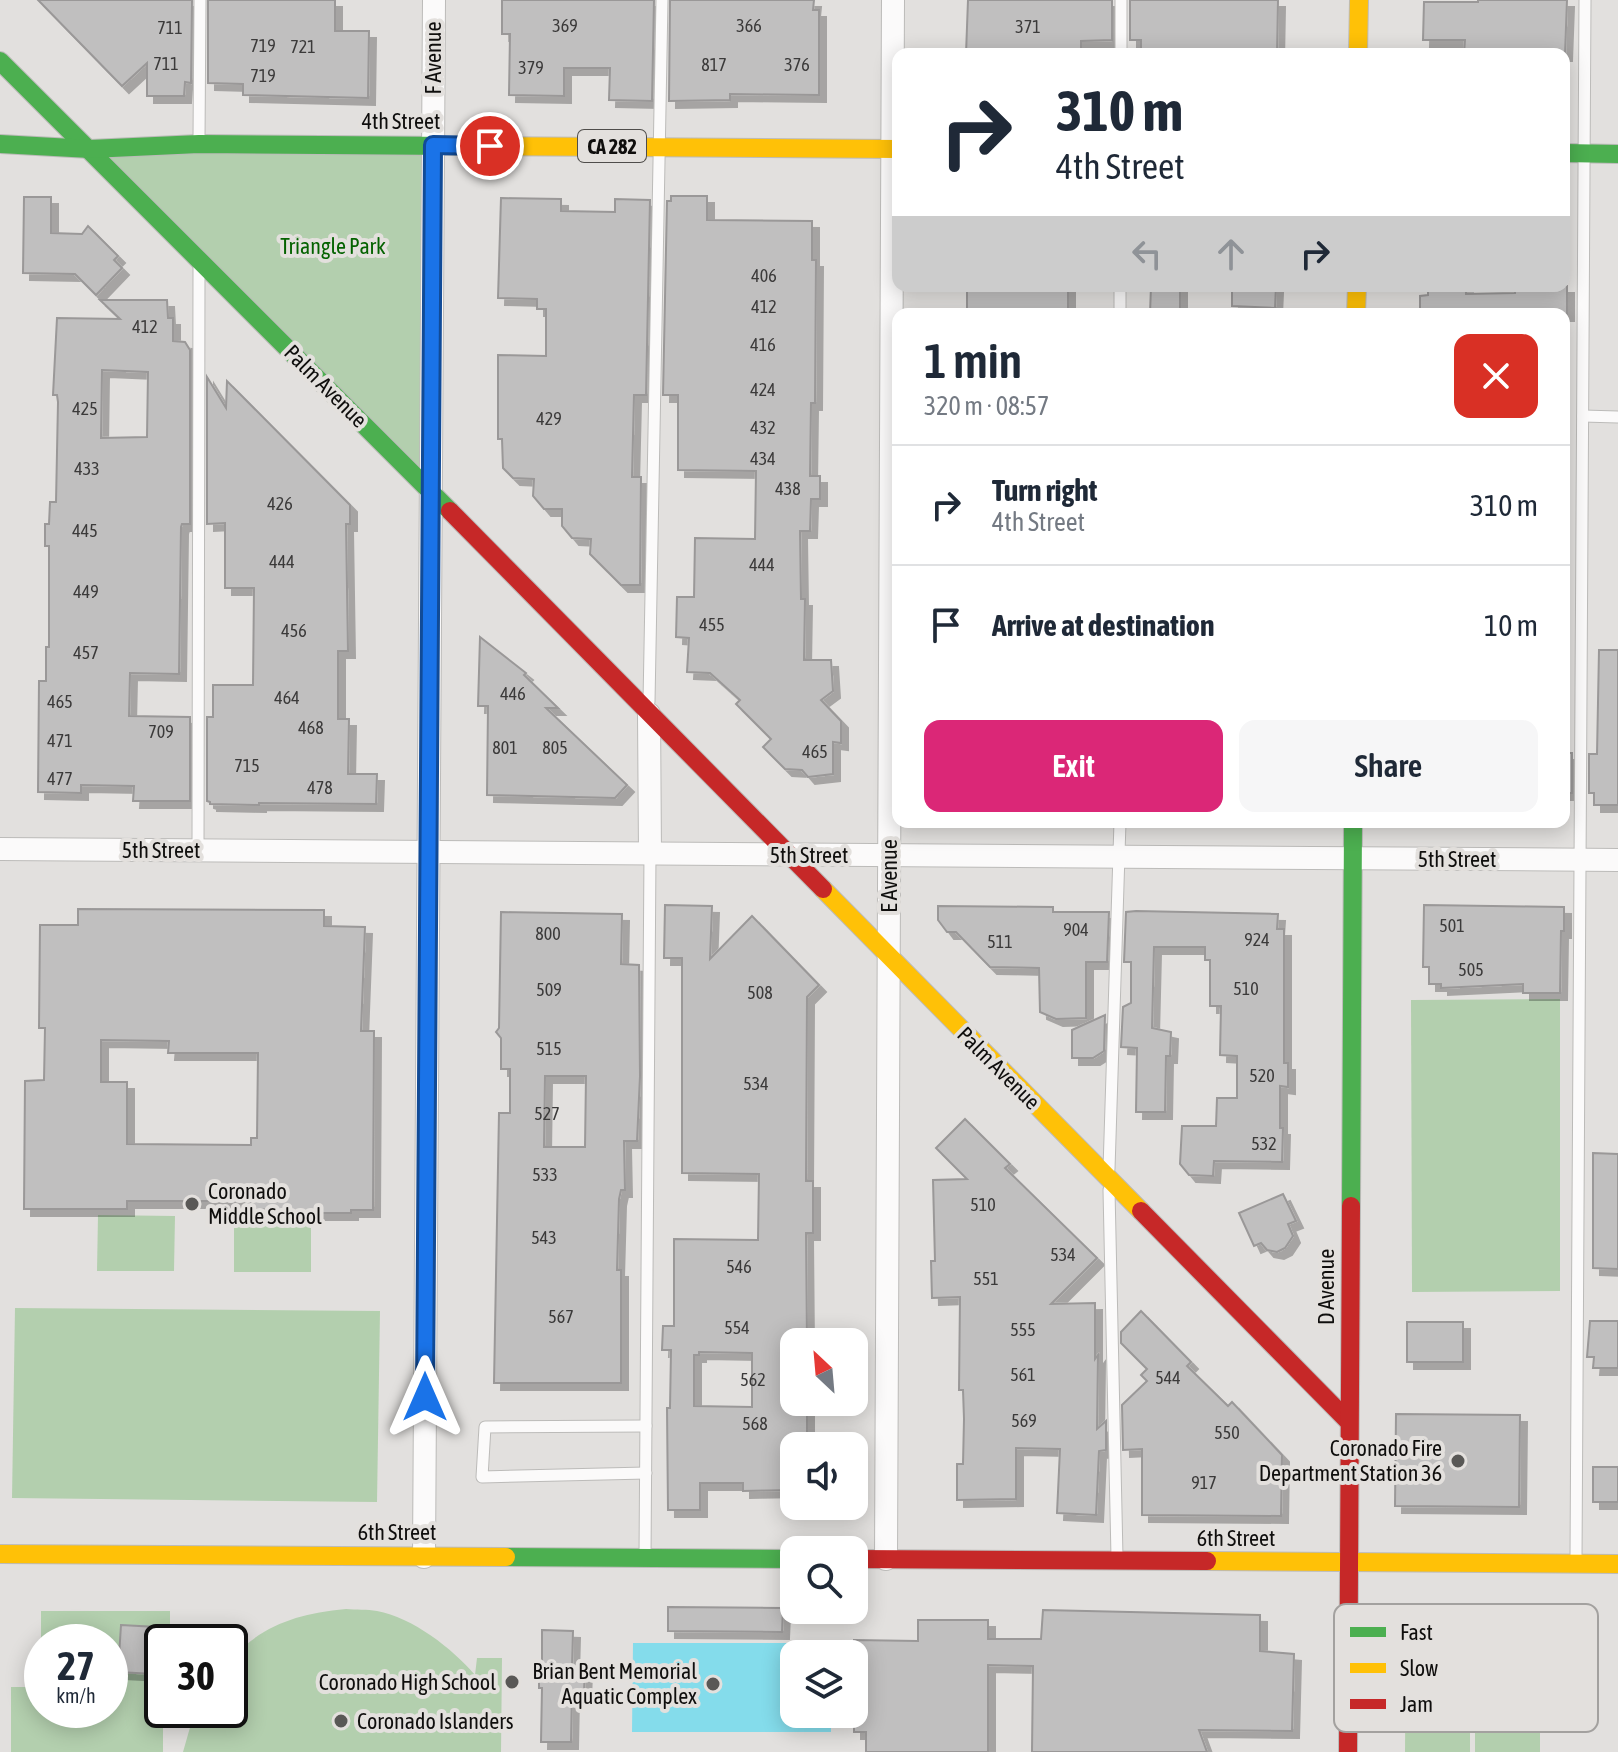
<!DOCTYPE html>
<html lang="en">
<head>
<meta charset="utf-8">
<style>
	body { margin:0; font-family:"Asap Condensed",sans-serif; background:#f6f6f7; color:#1f2937; height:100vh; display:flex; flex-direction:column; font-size:30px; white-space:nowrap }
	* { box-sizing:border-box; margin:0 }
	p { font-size:26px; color:#747a83 }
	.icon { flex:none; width:44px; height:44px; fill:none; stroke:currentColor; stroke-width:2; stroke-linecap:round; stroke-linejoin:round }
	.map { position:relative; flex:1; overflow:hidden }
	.side { position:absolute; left:892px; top:308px; width:678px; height:520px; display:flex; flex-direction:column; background:#fff; border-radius:16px; box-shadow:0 4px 20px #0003 }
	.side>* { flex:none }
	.guide { position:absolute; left:892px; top:48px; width:678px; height:244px; border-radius:16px; box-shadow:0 4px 20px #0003; background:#fff; color:#1f2937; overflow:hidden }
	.needle { width:52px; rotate:334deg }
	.fabs { position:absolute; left:780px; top:1328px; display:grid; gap:16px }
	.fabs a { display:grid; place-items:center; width:88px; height:88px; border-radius:16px; background:#fff; box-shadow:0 4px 20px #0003; font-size:40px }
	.speed { position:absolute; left:24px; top:1624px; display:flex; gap:16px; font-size:40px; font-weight:700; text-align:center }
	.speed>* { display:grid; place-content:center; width:104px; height:104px; border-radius:50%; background:#fff; box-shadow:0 4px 20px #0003; line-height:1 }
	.speed small { font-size:20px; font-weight:400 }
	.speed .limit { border:4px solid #111; border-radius:12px; background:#fff; color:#111 }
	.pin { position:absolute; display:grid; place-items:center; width:68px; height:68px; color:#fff; margin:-34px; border:4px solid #fff; border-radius:50%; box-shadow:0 2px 8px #0007 }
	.me { position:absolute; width:88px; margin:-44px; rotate:0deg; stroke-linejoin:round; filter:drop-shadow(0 0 6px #0008) }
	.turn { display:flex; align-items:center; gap:28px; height:168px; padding:0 32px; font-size:36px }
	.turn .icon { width:104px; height:104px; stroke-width:2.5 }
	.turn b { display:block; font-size:56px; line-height:68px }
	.lanes { display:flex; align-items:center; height:76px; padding:0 32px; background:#0003; justify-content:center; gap:40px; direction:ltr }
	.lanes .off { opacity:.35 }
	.round { display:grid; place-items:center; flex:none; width:84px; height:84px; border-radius:16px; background:#f6f6f7 }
	.headline { display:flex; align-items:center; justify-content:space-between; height:136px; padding:0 32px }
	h1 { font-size:48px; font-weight:600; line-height:60px }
	.primary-button { display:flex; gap:16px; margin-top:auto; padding:16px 32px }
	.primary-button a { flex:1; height:92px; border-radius:16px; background:#db2777; color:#fff; font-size:32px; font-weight:600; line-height:92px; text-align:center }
	.primary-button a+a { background:#f6f6f7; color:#1f2937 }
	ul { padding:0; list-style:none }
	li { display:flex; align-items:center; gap:24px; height:120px; padding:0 32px; border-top:2px solid #e0e1e3 }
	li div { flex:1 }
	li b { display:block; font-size:30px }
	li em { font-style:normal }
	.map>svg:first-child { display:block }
</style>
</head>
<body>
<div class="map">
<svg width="1618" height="1752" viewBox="0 0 1618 1752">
	<defs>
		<filter id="shadow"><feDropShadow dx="7" dy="7" stdDeviation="0" flood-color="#0004"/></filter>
	</defs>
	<rect width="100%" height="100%" fill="#e2e0de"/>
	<g fill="#b3cfae" fill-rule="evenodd">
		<path d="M95 145 430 149 431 486Z"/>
		<path d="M1560 999V1291L1412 1292 1411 1000Z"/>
		<path d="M98 1215 175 1216 174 1271H97Z"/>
		<path d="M234 1216 311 1217V1272H234Z"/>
		<path d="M15 1308 380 1311 377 1502 12 1498Z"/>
		<path d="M346 1609C356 1610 367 1609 377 1611 412 1617 453 1649 475 1675L477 1658H502L501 1752H183L195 1710H230V1659C265 1624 297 1614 346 1609Z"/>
		<path d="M41 1611H170V1642H162V1710H170V1721H163V1752H11V1687H41ZM42 1642H110V1710H42Z"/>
		<path d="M1406 1614H1470V1752H1405Z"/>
		<rect x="1475" y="1615" width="65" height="137"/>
	</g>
	<path fill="#84dceb" d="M633 1643H831V1654H794V1714H831V1732H632Z"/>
	<g fill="#c0bfbf" stroke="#9a9898" stroke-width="2" fill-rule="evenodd" filter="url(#shadow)">
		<path d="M38 0H192L191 83 185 82 184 96H147V63L122 86Z"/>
		<path d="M208 0H335V31H369L368 98 243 95V84L208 83Z"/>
		<path d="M502 0H654L652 101 609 100 610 68H564V96L509 95 510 34H502Z"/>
		<path d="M670 0H814L813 10H819V95L730 94V100L669 101Z"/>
		<path d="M968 0H1112V40L1081 41V54H966Z"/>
		<path d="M1130 0H1278L1277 54H1141V40H1130Z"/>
		<path d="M1478 0H1567L1565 54H1464L1465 40H1423L1424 2H1478Z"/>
		<path d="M671 196H707V220L812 221V260H816L815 403H811L810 476H820V499H811L810 531H800L801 599H805L804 660H831L833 691 821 700 841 721V743L833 742V774L808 777 802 770 785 769 763 747 771 739 736 704 740 700 710 673 687 672 689 638 676 637 677 597H694L695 538 755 539 756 471 678 470V395H663L667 201H671Z"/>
		<path d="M24 197H51V233L82 234 88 226 118 256 114 260 122 268 96 295 75 274 23 273Z"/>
		<path d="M501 198 561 199V211L615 212V199L650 200 646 395H634L632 477H641L640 585H621L590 554 591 539 572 538 562 526V509H544L533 496 534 479 513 478 503 468 502 439H498V355L546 356V309H537V299L498 298Z"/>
		<rect x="967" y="286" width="101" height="28"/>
		<path d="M1151 286H1180V314H1150Z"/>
		<path d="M1232 286H1276L1275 308 1232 306Z"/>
		<path d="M1428 286H1466V294L1515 293V286H1567V314H1420V296L1428 295Z"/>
		<path d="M100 300H167L168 318H173V341L185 342 190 350V524H182L181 527 179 674 130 673 129 716 190 717V801H133L134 786 81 785V793L38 792 39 681H46V647H49V546H45V524H49L50 502H56L58 402 57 395H53L57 318 120 319ZM102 370 148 372 147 437 101 438Z"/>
		<path d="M207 377 226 408 227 381 350 505V524H346L348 651H338V719H349L348 774H377L376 804 259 803V805L210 804V802L207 801V717H213V685H253L254 588H225V523L207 524Z"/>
		<path d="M480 637 526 673 524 675 558 708H546L627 785 615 798 487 795 488 706H478Z"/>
		<path d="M1599 650H1618V805H1594V793H1589V754H1597Z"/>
		<rect x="1564" y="753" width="8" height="40"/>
		<path d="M665 905 712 906 710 959 752 916 819 985 807 997 806 1181H813V1233H806L807 1342H794V1408L807 1409V1435H802V1446H794V1490L743 1491V1483H700V1510H668L667 1408H670L671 1350H662L663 1326H674V1239L758 1240 759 1174 682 1173V958H664ZM699 1352 752 1353V1407L694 1406V1355H699Z"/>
		<path d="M1424 905 1564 907V931H1561L1560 993H1523V984L1441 988V984H1429V967H1423Z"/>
		<path d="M938 906 1053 907V912H1109L1107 962H1086V1018L1056 1019 1040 1012 1039 968 990 967 956 932H947L938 920Z"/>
		<path d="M78 909 324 910V926L365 927 361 1031H374L373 1210H351V1213H281L280 1210 251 1209V1201H127V1209H24L25 1081 44 1080 45 1028H39L40 925H78ZM101 1040 169 1041 168 1053H258L257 1138H251V1145L127 1144V1082H101Z"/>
		<path d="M1136 911 1278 914 1277 929H1284V1063H1288V1087L1280 1086V1128H1283L1282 1162 1214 1161 1213 1176 1189 1175 1180 1164 1182 1126H1216L1217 1098H1237V1056L1220 1055 1221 1006H1210V960H1205V947H1154L1152 1028 1171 1032 1170 1056H1166L1165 1112H1136L1137 1048 1121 1047 1123 1007 1131 1003V962H1124L1126 912Z"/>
		<path d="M501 912 622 914 621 964 639 965 640 1076 637 1141H624L625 1190H621L619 1199 617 1270H621V1383H494L499 1113H510V1069H501V1038L496 1032 499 1028ZM545 1076H586L585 1147H544Z"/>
		<path d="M1105 1015 1104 1051 1093 1058H1072V1030Z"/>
		<path d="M965 1119 1010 1164 1005 1168 1097 1258 1051 1304 1095 1303V1359L1098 1355 1097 1429 1106 1421V1450L1099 1451 1096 1515 1057 1513 1060 1449 1016 1448V1499L957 1500V1464H963L964 1419 963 1390H959L960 1297 932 1298 931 1261H935L933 1180 967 1179 936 1148Z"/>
		<path d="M1593 1153 1618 1154V1269L1593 1268Z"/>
		<path d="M1283 1194 1296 1221 1288 1224 1293 1236 1285 1248 1277 1252 1267 1250 1261 1243 1254 1246 1239 1213Z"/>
		<path d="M1141 1311 1191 1362 1187 1366 1228 1406 1232 1402 1282 1455 1281 1516 1142 1515V1449L1123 1450 1122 1405 1147 1381 1141 1375 1147 1369 1121 1343V1332Z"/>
		<path d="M1590 1321H1618V1368H1593L1594 1357H1587Z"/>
		<rect x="1407" y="1322" width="56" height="40"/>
		<path d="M1396 1414 1520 1415 1519 1507 1395 1506Z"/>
		<rect x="1593" y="1467" width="25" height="35"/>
		<path d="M668 1607 783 1608 782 1632 668 1631Z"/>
		<path d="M1043 1610 1260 1615V1651L1294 1654 1292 1731 1199 1730 1207 1752H1032L1033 1666 988 1665V1752H866V1732H854V1640L918 1641V1620H988V1639H1041Z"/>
		<path d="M121 1625 157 1627 154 1674 118 1672Z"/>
		<path d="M542 1630 573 1631 572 1667H585L584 1692H572L571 1742H541L542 1688H539V1666H542Z"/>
	</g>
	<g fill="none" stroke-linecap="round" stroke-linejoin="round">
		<g stroke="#bcbbb9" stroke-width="13">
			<g id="lane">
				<path d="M1121 54V0"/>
				<path d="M199 139 200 0"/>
				<path d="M1120 286V314"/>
				<path d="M1583 416 1618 417"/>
				<path d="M649 702 662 0"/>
				<path d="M198 850 199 268"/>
				<path d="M1109 1169 1120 822"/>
				<path d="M1109 1190 1117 1557"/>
				<path d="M646 1473 482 1477 485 1427 646 1426"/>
				<path d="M645 1557 650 853"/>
				<path d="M1576 1559 1585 0"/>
			</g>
		</g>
		<g stroke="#bcbbb9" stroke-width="24">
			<g id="street">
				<path d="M649 714 650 853"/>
				<path d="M0 849 1618 860"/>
				<path d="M424 1557 434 0"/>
				<path d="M886 1559 893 0"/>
			</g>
		</g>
		<g stroke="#bcbbb9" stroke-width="20">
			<g id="fast">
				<path d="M0 61 450 511"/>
				<path d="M0 144 90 149 199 144 455 146"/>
				<path d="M1564 153 1618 154"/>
				<path d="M1351 1206 1353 822"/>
				<path d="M506 1557 794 1559"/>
			</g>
		</g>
		<g stroke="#bcbbb9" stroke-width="20">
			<g id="slow">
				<path d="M1358 54 1359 0"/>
				<path d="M455 146 898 149"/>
				<path d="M1356 314 1357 286"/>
				<path d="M823 889 1141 1211"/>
				<path d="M0 1554 506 1557"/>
				<path d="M1207 1561 1618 1564"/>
			</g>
		</g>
		<g stroke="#bcbbb9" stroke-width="20">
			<g id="jam">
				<path d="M450 511 823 889"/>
				<path d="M1141 1211 1349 1422"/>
				<path d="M854 1559 1207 1561"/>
				<path d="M1348 1752 1351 1206"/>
			</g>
		</g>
		<use href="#lane" stroke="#fbfafa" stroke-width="11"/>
		<use href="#street" stroke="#fbfafa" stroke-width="22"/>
		<use href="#fast" stroke="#4caf50" stroke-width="18"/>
		<use href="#slow" stroke="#ffc107" stroke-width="18"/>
		<use href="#jam" stroke="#c62828" stroke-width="18"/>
	</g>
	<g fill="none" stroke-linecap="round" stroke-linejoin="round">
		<g stroke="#114b97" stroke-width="20">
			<path id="route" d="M425 1397 433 145 490 146"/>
		</g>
		<use href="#route" stroke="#1a73e8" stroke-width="14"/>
	</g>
	<g fill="#595856" stroke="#e3e0dd" stroke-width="3">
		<circle cx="192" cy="1204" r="8"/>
		<circle cx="1458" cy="1461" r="8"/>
		<circle cx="512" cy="1682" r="8"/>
		<circle cx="713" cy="1684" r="8"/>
		<circle cx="341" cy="1721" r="8"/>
	</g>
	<g text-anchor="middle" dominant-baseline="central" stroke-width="8" stroke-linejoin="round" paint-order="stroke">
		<g font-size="18" fill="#3b3a3a">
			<text x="565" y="25">369</text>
			<text x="749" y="25">366</text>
			<text x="1028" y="26">371</text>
			<text x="170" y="27">711</text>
			<text x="263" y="45">719</text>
			<text x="303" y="46">721</text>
			<text x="166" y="63">711</text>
			<text x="714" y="64">817</text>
			<text x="797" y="64">376</text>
			<text x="531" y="67">379</text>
			<text x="263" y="75">719</text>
			<text x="764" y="275">406</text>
			<text x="764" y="306">412</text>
			<text x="145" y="326">412</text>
			<text x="763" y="344">416</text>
			<text x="763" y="389">424</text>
			<text x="85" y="408">425</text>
			<text x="549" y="418">429</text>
			<text x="763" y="427">432</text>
			<text x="763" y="458">434</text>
			<text x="87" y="468">433</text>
			<text x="788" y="488">438</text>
			<text x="280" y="503">426</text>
			<text x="85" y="530">445</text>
			<text x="282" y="561">444</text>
			<text x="762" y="564">444</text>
			<text x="86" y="591">449</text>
			<text x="712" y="624">455</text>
			<text x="294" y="630">456</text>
			<text x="86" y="652">457</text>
			<text x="513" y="693">446</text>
			<text x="287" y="697">464</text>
			<text x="60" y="701">465</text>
			<text x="311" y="727">468</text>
			<text x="161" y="731">709</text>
			<text x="60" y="740">471</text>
			<text x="505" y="747">801</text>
			<text x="555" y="747">805</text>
			<text x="815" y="751">465</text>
			<text x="247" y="765">715</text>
			<text x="60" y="778">477</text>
			<text x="320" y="787">478</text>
			<text x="1452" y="925">501</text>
			<text x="1076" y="929">904</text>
			<text x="548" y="933">800</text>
			<text x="1257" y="939">924</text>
			<text x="1000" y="941">511</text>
			<text x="1471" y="969">505</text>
			<text x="1246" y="988">510</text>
			<text x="549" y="989">509</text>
			<text x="760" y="992">508</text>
			<text x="549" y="1048">515</text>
			<text x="1262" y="1075">520</text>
			<text x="756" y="1083">534</text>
			<text x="547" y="1113">527</text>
			<text x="1264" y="1143">532</text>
			<text x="545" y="1174">533</text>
			<text x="983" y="1204">510</text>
			<text x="544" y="1237">543</text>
			<text x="1063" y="1254">534</text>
			<text x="739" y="1266">546</text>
			<text x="986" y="1278">551</text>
			<text x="561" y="1316">567</text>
			<text x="737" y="1327">554</text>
			<text x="1023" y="1329">555</text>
			<text x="1023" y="1374">561</text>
			<text x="1168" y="1377">544</text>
			<text x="753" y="1379">562</text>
			<text x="1024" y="1420">569</text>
			<text x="755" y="1423">568</text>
			<text x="1227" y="1432">550</text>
			<text x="1204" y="1482">917</text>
		</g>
		<rect fill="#e3e0dd" stroke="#4f4d4b" stroke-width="2" x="578" y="130" width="68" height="32" rx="6"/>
		<g font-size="20" font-weight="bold" fill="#0f0e0d">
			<text x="612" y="146">CA 282</text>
		</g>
		<g font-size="22" fill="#0f0e0d" stroke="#e3e0dd">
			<text transform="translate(433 58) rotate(-90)">F Avenue</text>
			<text x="401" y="121">4th Street</text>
			<text transform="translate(326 386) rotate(45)">Palm Avenue</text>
			<text x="161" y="850">5th Street</text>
			<text x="809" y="855">5th Street</text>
			<text x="1457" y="859">5th Street</text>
			<text transform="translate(889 876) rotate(-90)">E Avenue</text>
			<text transform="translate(999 1068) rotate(45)">Palm Avenue</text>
			<text transform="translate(1326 1287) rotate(-90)">D Avenue</text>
			<text x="397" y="1532">6th Street</text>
			<text x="1236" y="1538">6th Street</text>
		</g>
		<g font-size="22" fill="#056201" stroke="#e3e0dd">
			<text x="333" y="246">Triangle Park</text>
		</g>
		<g font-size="22" fill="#0f0e0d" stroke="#e3e0dd" text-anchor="end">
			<text x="208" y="1191" text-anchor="start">Coronado<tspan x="208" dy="25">Middle School</tspan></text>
			<text x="1442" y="1448">Coronado Fire<tspan x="1442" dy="25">Department Station 36</tspan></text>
			<text x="697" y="1671">Brian Bent Memorial<tspan x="697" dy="25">Aquatic Complex</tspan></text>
			<text x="496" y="1682">Coronado High School</text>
			<text x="357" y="1721" text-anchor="start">Coronado Islanders</text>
		</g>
	</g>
	<rect x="1334" y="1604" width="264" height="128" rx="12" fill="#e3e0dd" stroke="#a3a19f" stroke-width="2"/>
	<rect x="1350" y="1627" width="36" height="10" fill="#4caf50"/>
	<rect x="1350" y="1663" width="36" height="10" fill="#ffc107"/>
	<rect x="1350" y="1699" width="36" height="10" fill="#c62828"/>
	<g font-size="22" fill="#0f0e0d">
		<text x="1400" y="1640">Fast</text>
		<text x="1400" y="1676">Slow</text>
		<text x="1400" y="1712">Jam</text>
	</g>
</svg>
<div class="fabs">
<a><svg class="needle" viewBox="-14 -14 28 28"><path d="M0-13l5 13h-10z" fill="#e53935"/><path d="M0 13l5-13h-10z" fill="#747a83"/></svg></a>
<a><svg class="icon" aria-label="sound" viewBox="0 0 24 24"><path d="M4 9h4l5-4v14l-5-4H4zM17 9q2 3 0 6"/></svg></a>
<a><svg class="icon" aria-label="search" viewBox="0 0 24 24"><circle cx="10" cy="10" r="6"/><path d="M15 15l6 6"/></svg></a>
<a><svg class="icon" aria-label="layers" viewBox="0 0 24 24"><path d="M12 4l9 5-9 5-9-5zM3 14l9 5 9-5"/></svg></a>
</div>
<div class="speed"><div>27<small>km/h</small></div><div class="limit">30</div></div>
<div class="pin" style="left:490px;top:146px;background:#d93025"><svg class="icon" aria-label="arrive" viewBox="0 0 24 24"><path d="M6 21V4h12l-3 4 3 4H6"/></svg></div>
<svg class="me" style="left:425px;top:1397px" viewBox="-20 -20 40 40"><path d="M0-17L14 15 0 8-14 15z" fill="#1a73e8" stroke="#fff" stroke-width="4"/></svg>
<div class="guide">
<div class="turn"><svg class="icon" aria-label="right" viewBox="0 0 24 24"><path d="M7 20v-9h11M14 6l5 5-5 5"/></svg><div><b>310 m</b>4th Street</div></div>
<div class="lanes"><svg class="icon off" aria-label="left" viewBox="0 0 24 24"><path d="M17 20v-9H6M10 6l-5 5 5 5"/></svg><svg class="icon off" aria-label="ahead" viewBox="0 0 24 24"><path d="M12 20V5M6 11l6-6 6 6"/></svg><svg class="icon" aria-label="right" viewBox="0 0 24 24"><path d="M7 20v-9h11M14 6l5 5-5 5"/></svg></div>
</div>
<section class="side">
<div class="headline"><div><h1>1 min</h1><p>320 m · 08:57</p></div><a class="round" style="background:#d93025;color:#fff"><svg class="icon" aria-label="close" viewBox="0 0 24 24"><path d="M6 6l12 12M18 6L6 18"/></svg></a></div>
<ul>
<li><svg class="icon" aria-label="right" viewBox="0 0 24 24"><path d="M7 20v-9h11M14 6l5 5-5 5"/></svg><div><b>Turn right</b><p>4th Street</p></div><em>310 m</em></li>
<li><svg class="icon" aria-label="arrive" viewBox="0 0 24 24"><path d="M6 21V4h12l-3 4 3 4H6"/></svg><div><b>Arrive at destination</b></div><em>10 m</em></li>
</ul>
<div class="primary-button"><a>Exit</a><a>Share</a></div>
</section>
</div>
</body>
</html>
